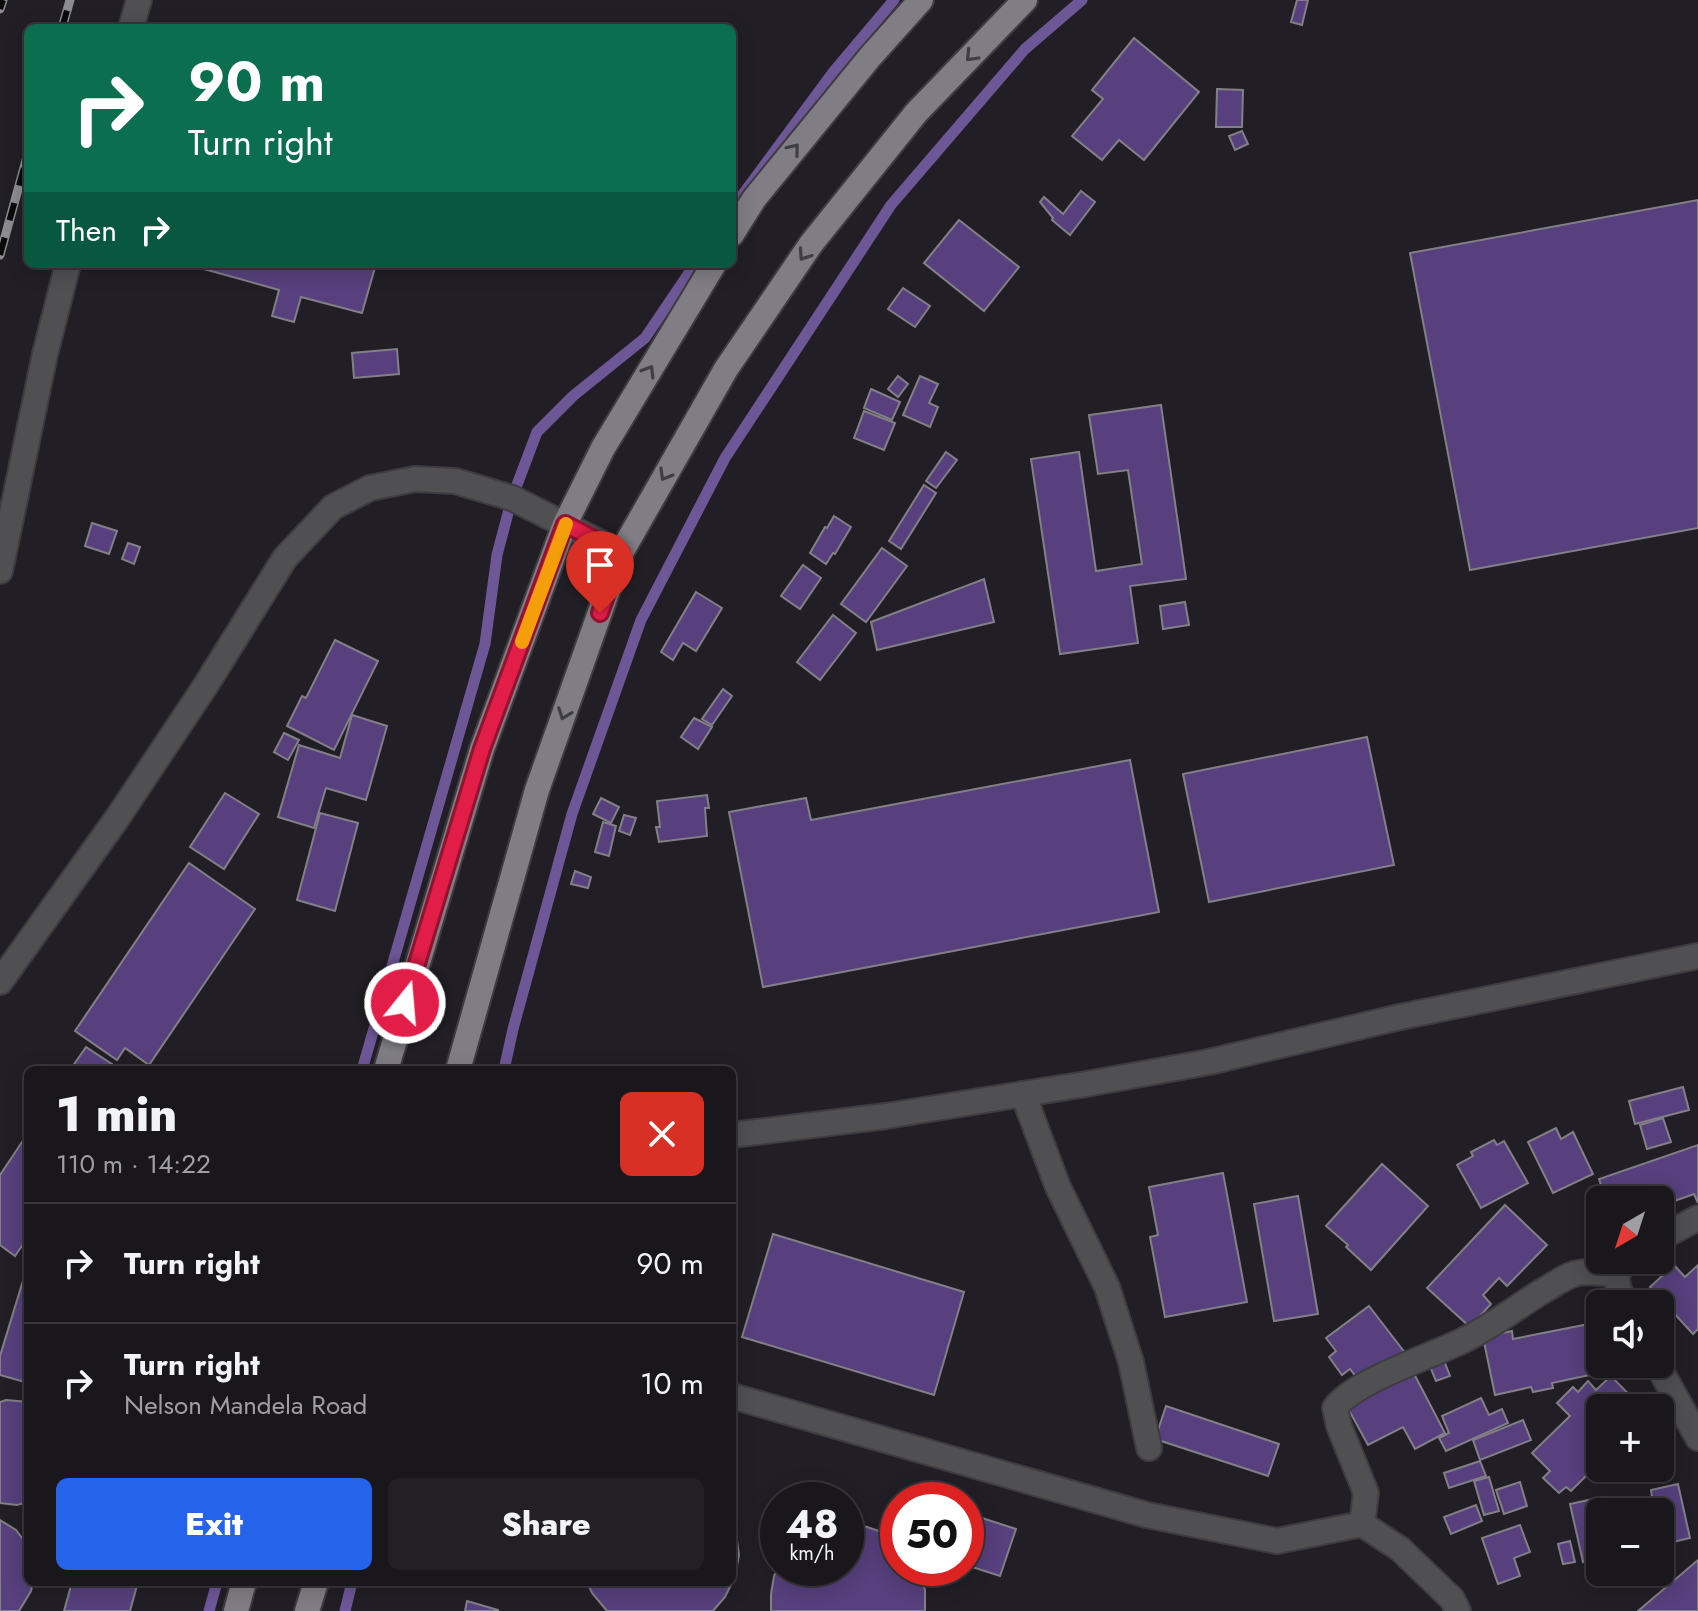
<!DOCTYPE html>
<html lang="en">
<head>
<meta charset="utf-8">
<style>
	body { margin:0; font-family:Jost,sans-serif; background:#222025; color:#f1f3f6; height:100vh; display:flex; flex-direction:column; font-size:30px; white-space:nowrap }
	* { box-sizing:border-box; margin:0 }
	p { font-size:26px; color:#9f9fa3 }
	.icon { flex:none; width:44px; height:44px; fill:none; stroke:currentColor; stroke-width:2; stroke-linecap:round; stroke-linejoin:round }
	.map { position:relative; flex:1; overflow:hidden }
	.panel { position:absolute; left:24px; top:1066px; width:712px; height:520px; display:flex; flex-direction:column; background:#19171c; border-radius:12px; box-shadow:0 4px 20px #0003,0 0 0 2px #37363b }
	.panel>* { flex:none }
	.top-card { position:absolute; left:24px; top:24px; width:712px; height:244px; border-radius:12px; box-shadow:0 4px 20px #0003,0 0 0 2px #37363b; background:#0b6e4f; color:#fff; overflow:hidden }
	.needle { width:52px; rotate:219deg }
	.fabs { position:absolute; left:1586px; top:1186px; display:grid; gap:16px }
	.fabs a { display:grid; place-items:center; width:88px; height:88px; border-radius:12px; background:#19171c; box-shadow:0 4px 20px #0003,0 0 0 2px #37363b; font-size:40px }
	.speed { position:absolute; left:760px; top:1482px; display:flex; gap:16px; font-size:40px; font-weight:700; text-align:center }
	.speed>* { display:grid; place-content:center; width:104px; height:104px; border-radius:50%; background:#19171c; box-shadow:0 4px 20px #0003,0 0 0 2px #37363b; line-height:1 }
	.speed small { font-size:20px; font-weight:400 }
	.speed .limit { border:12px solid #d22; background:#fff; color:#111 }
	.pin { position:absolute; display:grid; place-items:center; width:68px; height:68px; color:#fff; margin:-82px -34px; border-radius:50% 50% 50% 0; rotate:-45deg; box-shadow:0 0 8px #0007 }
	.pin .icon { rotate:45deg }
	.me { position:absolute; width:88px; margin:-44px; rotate:17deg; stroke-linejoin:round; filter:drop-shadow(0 0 6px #0008) }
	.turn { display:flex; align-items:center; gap:28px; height:168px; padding:0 32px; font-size:36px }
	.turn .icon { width:104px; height:104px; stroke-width:2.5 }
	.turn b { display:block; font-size:56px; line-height:68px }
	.then { display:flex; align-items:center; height:76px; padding:0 32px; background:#0003; gap:16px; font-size:30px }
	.round { display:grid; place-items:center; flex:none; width:84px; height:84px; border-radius:12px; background:#222025 }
	.head { display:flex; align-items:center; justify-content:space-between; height:136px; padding:0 32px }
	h1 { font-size:48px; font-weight:800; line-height:60px }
	.action { display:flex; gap:16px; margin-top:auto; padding:16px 32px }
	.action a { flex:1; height:92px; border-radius:12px; background:#2563eb; color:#fff; font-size:32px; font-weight:800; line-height:92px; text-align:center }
	.action a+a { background:#222025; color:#f1f3f6 }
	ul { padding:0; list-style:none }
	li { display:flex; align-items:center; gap:24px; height:120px; padding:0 32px; border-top:2px solid #37363b }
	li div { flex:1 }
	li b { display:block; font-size:30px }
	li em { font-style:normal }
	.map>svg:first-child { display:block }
</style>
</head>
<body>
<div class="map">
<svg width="1698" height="1611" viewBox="0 0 1698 1611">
	<rect width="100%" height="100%" fill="#211f25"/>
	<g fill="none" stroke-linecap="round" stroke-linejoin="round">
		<g stroke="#6e5797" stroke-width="11">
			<path d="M732 209 834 71 894 0"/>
			<path d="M362 1070 485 644 497 555 512 498 537 432 573 396 645 338 695 264"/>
			<path d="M504 1070 513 1029 572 814 641 620 725 458 891 205 1025 49 1082 0"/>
			<path d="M209 1611 217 1582"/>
			<path d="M345 1611 352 1582"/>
		</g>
	</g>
	<g fill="#57407d" stroke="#828087" stroke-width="2">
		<path d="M1297 0H1308L1302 25 1291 22Z"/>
		<path d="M1134 38 1199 92 1144 160 1119 140 1102 160 1072 136 1103 99 1092 90Z"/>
		<path d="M1217 89 1243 90 1242 127H1216Z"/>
		<path d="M1242 131 1248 144 1235 150 1229 136Z"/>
		<path d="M1081 191 1095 202 1070 235 1052 220 1053 218 1040 202 1044 197 1063 214Z"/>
		<path d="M1698 200V528L1470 570 1410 253Z"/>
		<path d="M959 220 1019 267 984 311 924 263Z"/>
		<path d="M186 264H376L362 313 301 297 294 322 272 316 279 290Z"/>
		<path d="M903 288 930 306 915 327 888 309Z"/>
		<path d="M397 349 399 374 354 378 352 353Z"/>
		<path d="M898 376 908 384 898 397 888 389Z"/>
		<path d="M920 376 938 384 929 403 938 407 930 427 903 415Z"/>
		<path d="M871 389 900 402 892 420 864 408Z"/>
		<path d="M1161 405 1186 579 1130 586 1138 643 1060 654 1031 459 1079 452 1096 571 1142 564 1128 470 1098 474 1089 415Z"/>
		<path d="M864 411 895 423 884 450 854 438Z"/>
		<path d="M946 452 957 460 936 488 926 481Z"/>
		<path d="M924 485 936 493 901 549 889 541Z"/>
		<path d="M834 516 851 527 835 554 833 553 826 564 810 553 825 527 827 528Z"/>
		<path d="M92 523 117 531 109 554 85 546Z"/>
		<path d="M128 543 140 547 134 564 122 559Z"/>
		<path d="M882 548 907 566 866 622 841 604Z"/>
		<path d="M803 565 821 578 800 609 781 596Z"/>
		<path d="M984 579 994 622 877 650 871 622Z"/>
		<path d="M696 592 722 608 696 651 683 643 673 660 661 652Z"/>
		<path d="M1185 602 1189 625 1163 629 1160 606Z"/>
		<path d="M833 615 856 633 820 680 797 662Z"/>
		<path d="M335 640 378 661 334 750 287 726 302 696 306 698Z"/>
		<path d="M723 689 732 696 712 725 702 719Z"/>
		<path d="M352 715 387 726 366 800 326 788 314 828 278 817 299 745 340 758Z"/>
		<path d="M694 718 712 727 698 749 681 737Z"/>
		<path d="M284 733 299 740 288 760 274 752Z"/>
		<path d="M1367 737 1394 865 1209 902 1183 774Z"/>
		<path d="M1130 760 1159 912 763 987 729 812 806 798 811 820Z"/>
		<path d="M225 793 259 814 224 869 190 847Z"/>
		<path d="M707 795 709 808H705L707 836 659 842 656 827H660L657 801Z"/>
		<path d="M601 798 619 807 611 823 593 814Z"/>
		<path d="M320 813 358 823 335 911 297 900Z"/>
		<path d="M624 815 636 818 630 835 619 831Z"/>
		<path d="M603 822 616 826 609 856 595 852Z"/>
		<path d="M189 863 255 909 149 1065 125 1048 117 1060 75 1031Z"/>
		<path d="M575 871 591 877 588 888 571 884Z"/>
		<path d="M86 1047 121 1070H70Z"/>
		<path d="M1683 1087 1689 1110 1635 1124 1629 1101Z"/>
		<path d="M1663 1118 1671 1142 1647 1149 1640 1125Z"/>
		<path d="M1556 1128 1561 1139 1573 1132 1593 1174 1553 1193 1528 1142Z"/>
		<path d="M28 1133V1237L15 1256 0 1245V1175Z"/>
		<path d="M1494 1140 1497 1145 1504 1141 1528 1183 1481 1208 1457 1165 1473 1156 1471 1152Z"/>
		<path d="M1698 1145V1203L1694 1194 1660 1206V1200H1606L1599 1179Z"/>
		<path d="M1382 1164 1428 1206 1371 1270 1346 1247 1348 1245 1326 1226Z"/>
		<path d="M1223 1173 1247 1302 1165 1317 1150 1237 1158 1235 1149 1187Z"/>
		<path d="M1298 1196 1318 1314 1274 1321 1254 1204Z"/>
		<path d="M1505 1205 1547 1245 1507 1286 1499 1278 1483 1295 1491 1304 1470 1327 1427 1288Z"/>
		<path d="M773 1234 964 1292 934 1395 742 1337Z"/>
		<path d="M1674 1265 1685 1277 1698 1265V1329L1693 1334 1650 1287Z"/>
		<path d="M25 1274 28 1275V1383L0 1375V1356Z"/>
		<path d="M1369 1306 1406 1354 1363 1386 1350 1369 1342 1375 1329 1357 1336 1351 1326 1338Z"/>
		<path d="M1594 1323 1600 1353V1364H1602L1604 1372 1552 1383 1553 1388 1533 1392 1531 1387 1495 1395 1483 1337 1512 1331 1513 1339Z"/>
		<path d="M1443 1358 1450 1376 1436 1381 1429 1364Z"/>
		<path d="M1411 1368 1445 1433 1415 1449 1403 1427 1368 1445 1345 1403Z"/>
		<path d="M1611 1376 1642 1408H1600V1454L1592 1462 1596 1466 1571 1491 1566 1487 1559 1493 1543 1478 1550 1471 1532 1453 1570 1416 1557 1403 1573 1387 1578 1392 1588 1381 1596 1390Z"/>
		<path d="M1481 1398 1489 1415 1502 1409 1508 1423 1446 1451 1439 1438 1449 1433 1442 1416Z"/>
		<path d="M6 1400 28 1402V1502L17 1505 0 1503V1402Z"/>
		<path d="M1166 1406 1279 1444 1268 1476 1155 1439Z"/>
		<path d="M1523 1420 1531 1440 1480 1460 1473 1440Z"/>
		<path d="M1480 1461 1486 1476 1449 1488 1444 1473Z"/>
		<path d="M1489 1477 1499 1511 1484 1515 1474 1481Z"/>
		<path d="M1520 1482 1527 1506 1504 1514 1496 1490Z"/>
		<path d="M1678 1484 1690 1538 1660 1545V1512H1600V1558L1583 1562 1570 1504 1593 1499 1595 1509 1652 1497 1651 1490Z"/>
		<path d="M1476 1505 1482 1521 1451 1534 1444 1517Z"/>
		<path d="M979 1517 1016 1529 1000 1576 966 1565V1556Z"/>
		<path d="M0 1520 16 1530 28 1546V1582H33L31 1591 19 1611H0Z"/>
		<path d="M732 1524 736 1533 739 1555 735 1577 725 1597 713 1611H607L592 1593 587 1582H732Z"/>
		<path d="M846 1524 864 1526 882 1532 898 1543V1568H917L925 1590V1611H771V1594L774 1576 778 1568H846Z"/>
		<path d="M1520 1525 1530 1552 1514 1558 1520 1576 1498 1584 1482 1538Z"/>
		<path d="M1570 1541 1575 1562 1563 1564 1558 1544Z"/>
		<path d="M1698 1560V1611H1638Z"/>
		<path d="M72 1582H138L130 1611H64Z"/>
		<path d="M467 1601 498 1610V1611H465Z"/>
	</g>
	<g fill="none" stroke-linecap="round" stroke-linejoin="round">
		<g stroke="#3e3c41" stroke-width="28">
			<g id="minor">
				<path d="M131 28 139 0"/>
				<path d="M0 571 45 354 68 264"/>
				<path d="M0 982 118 817 206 685 285 558 333 507 370 488 415 479 455 481 512 498 621 553"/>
				<path d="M1023 1094 1058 1187 1107 1287 1131 1362 1149 1448"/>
				<path d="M732 1135 886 1116 1086 1084 1209 1062 1400 1017 1698 956"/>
				<path d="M1660 1238 1698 1218"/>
				<path d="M1626 1304 1619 1290 1616 1275 1627 1260"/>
				<path d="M1657 1364 1698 1438"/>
				<path d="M732 1396 1147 1515 1277 1541 1362 1524 1400 1549 1452 1599 1458 1611"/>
				<path d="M1362 1524 1366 1493 1339 1426 1335 1408C1354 1381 1432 1356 1464 1340 1489 1328 1517 1307 1541 1292 1552 1286 1562 1278 1574 1274 1587 1270 1602 1273 1616 1275"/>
			</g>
		</g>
		<g stroke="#3e3c41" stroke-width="28">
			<g id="major">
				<path d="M732 234 754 199 870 57 921 0"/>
				<path d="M386 1070 482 749 565 524 603 448 714 264"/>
				<path d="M458 1070 537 790 621 553 726 369 811 244 916 113 1025 0"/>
				<path d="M236 1611 244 1582"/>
				<path d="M307 1611 316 1582"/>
			</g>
		</g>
		<use href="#minor" stroke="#504f52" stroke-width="24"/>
		<use href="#major" stroke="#807e84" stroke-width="24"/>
		<g stroke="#8d8c90" stroke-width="9">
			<g id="rail">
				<path d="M0 9 3 0"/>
				<path d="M62 28 70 0"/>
				<path d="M0 255 28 153"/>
			</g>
		</g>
		<use href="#rail" stroke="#0a090c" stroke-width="6" stroke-dasharray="18" stroke-linecap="butt"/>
	</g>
	<defs><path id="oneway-chevron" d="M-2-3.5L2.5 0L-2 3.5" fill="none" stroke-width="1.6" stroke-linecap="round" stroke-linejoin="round" transform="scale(2)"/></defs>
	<g stroke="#3f3e42">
		<use href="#oneway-chevron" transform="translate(971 56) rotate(134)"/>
		<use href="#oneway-chevron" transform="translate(794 149) rotate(-51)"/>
		<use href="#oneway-chevron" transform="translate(804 255) rotate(124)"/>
		<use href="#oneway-chevron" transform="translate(649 371) rotate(-59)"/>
		<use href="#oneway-chevron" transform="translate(665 475) rotate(120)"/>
		<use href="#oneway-chevron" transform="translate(564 714) rotate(110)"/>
	</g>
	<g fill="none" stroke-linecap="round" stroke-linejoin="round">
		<g stroke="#92132f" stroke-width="20">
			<path id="route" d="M405 1003 482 749 565 524 621 553 600 613"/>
		</g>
		<use href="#route" stroke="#e11d48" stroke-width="14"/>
		<path stroke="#f59e0b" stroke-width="14" d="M522 642 566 524"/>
	</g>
</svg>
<div class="fabs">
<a><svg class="needle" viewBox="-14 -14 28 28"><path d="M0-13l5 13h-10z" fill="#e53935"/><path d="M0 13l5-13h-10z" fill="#9f9fa3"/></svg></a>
<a><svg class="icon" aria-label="sound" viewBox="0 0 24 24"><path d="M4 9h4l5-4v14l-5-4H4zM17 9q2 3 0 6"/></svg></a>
<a>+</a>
<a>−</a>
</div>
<div class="speed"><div>48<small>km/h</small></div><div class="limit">50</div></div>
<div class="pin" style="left:600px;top:613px;background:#d93025"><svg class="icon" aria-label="arrive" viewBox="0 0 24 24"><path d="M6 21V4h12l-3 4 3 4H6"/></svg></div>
<svg class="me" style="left:405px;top:1003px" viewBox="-20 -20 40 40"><circle r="17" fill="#e11d48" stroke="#fff" stroke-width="3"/><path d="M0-11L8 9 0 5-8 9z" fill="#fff"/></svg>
<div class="top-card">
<div class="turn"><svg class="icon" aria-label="right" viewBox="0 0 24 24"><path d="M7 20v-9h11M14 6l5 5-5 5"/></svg><div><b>90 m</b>Turn right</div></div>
<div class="then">Then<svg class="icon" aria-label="right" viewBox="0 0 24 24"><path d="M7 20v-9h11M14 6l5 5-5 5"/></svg></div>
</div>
<section class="panel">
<div class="head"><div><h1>1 min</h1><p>110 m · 14:22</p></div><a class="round" style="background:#d93025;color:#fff"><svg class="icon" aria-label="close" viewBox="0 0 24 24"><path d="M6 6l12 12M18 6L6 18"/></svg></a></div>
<ul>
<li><svg class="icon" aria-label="right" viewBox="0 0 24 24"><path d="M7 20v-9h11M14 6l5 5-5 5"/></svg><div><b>Turn right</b></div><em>90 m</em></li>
<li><svg class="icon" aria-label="right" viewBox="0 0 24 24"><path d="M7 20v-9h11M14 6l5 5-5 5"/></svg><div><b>Turn right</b><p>Nelson Mandela Road</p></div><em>10 m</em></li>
</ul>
<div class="action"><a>Exit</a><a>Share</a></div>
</section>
</div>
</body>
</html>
